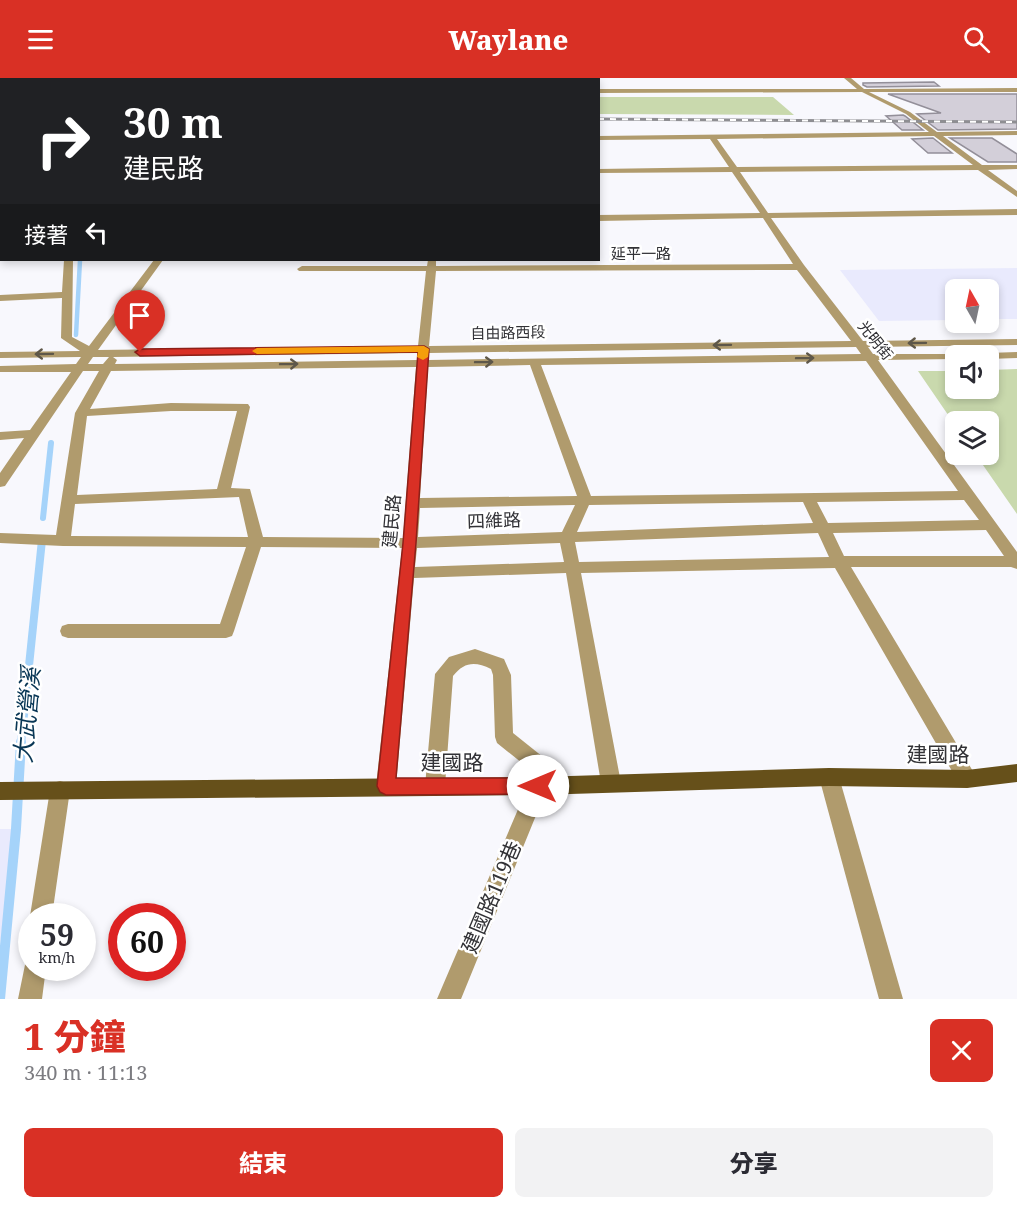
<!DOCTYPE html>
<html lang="zh-TW">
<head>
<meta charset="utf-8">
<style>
	body { margin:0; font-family:"Noto Serif","Noto Sans TC",serif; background:#f2f2f3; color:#2b2b33; height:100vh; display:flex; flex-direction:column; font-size:22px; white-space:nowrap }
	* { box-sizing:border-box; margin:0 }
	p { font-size:20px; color:#7c7c81 }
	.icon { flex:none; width:33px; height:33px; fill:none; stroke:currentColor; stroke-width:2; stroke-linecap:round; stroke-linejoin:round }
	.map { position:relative; height:921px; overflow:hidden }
	.details { display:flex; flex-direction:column; background:#fff; flex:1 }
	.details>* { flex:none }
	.top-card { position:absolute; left:0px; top:0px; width:600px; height:183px; box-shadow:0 3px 9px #0003; background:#202124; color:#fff; overflow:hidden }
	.needle { width:39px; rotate:351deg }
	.fabs { position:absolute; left:945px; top:201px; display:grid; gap:12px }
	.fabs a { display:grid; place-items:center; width:54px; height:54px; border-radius:9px; background:#fff; box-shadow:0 3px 9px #0003; font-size:30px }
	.speed { position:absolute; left:18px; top:825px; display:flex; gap:12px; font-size:30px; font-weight:700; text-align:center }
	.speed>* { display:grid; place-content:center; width:78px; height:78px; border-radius:50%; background:#fff; box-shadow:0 3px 9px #0003; line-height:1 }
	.speed small { font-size:15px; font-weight:400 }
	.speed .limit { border:9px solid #d22; background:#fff; color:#111 }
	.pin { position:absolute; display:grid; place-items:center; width:51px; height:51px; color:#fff; margin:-62px -26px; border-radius:50% 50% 50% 0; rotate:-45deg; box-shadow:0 0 6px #0007 }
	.pin .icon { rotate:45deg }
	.me { position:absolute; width:66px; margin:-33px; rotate:270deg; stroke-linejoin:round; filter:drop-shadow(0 0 4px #0008) }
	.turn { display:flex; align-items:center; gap:21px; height:126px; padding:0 24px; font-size:27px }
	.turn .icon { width:78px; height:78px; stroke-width:2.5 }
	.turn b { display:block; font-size:42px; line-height:51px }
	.then { display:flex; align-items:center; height:57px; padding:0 24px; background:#0003; gap:12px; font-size:22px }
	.round { display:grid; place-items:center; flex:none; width:63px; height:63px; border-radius:9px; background:#f2f2f3 }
	.overview { display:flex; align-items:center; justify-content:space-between; height:102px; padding:0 24px }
	h1 { font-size:36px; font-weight:800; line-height:45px; color:#d93025 }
	.cta { display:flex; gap:12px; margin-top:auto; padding:12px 24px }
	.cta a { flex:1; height:69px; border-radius:9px; background:#d93025; color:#fff; font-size:24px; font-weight:800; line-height:69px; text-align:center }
	.cta a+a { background:#f2f2f3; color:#2b2b33 }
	header { display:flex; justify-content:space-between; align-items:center; height:78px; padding:0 24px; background:#d93025; color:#fff; font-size:27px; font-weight:800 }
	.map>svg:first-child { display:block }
</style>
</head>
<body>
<header><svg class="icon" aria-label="menu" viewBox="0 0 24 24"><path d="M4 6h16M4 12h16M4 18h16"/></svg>Waylane<svg class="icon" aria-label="search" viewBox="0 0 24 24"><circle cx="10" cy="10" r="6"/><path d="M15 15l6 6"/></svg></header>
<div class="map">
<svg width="1017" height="921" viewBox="0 0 1017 921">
	<rect width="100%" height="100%" fill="#f8f8fd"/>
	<g fill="#e9eafd">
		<path d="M1017 190V241H989L988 212H956L955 242 879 243 840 192Z"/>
		<path d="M0 751H16L0 867Z"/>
	</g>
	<g fill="#c9d9ad">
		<path d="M599 19H773L794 37 599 36Z"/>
		<path d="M1017 291V436L976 377 988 376V344H956L955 347 918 293H955L956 310H988L989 292Z"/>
	</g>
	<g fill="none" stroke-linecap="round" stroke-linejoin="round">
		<path stroke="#a5d3fa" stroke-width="4.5" d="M76 257 80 182"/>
		<g stroke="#a5d3fa" stroke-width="6">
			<path d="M43 440 51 365"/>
			<path d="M42 463V460"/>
		</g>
		<path stroke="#a5d3fa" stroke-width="8" d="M21 665 42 462"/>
		<path stroke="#a5d3fa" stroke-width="10" d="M0 921 16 751 21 664"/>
	</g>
	<g fill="#d3cfd9" stroke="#938f99" stroke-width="1.5">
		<path d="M934 4 939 8 867 9 863 7V5Z"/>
		<path d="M888 16H1017V51L938 52 917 36 941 35Z"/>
		<path d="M903 37 905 38 923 52H902L886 38Z"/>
		<path d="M933 60 952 75H928L912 61Z"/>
		<path d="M950 60H992L1017 76V84H988Z"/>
	</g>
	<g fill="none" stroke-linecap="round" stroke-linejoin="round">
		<g fill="#b09b6d" fill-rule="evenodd">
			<path d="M34 0H59L28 2Z"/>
			<path d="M96 0H102L95 2Z"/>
			<rect x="248" y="0" width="6" height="2"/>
			<path d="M432 0H438L439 2H433Z"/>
			<path d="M526 0H543L521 2Z"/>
			<path d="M844 0H851L864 11 1017 10V14H869L910 34 937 54 1017 53V57L943 58 982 87H1017V91L988 92 1017 113V119L978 92 740 94 768 135 1017 131V137L771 140 804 187 863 263 1017 261V267L868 269 873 276H960L961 278H956V281L878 282 1017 474V491L1011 489H851L974 695 977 701 974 707 967 710 960 707 835 490 581 495 621 705 618 711 611 714 604 711 601 705 566 495 414 500 396 708 393 715 386 717 379 715 376 708 402 470 261 469 234 553 232 558 226 560H68L62 558 60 553 62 548 68 546H220L246 469 63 468 0 465V455L56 457 75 335 99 293H83L5 408 0 409V395L24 360 0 362V354L30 352 71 294H0V288L76 286 81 279 0 280V274L80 273 61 260 62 220 0 223V217L62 214 64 182H73L72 259 89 268 154 182H163L98 272 418 268 426 193H299L297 191 302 188H427L428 182H436V188L793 186 763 140 598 143V137L760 135 732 94 598 95V91L729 89 710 61 598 62V58L929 54 906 36 862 14 598 15V11H857ZM934 58 973 87 737 89 717 61ZM797 192 851 263 429 268 436 193ZM856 269 861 276 428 282 429 275ZM417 275V282L115 286 117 282 113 279ZM93 279H109L103 286H88ZM866 283 958 413 591 418 541 287ZM530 287 577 418 420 420 428 289ZM416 289 403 460 263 459 250 411 231 410 250 329 248 326 171 325 90 331 111 293ZM171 333H237L217 411 77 417 87 338ZM239 419 248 459 71 458 75 426ZM964 422 979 442 828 445 817 424ZM803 424 813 445 577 454 589 427ZM575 427 562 454 418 459 420 430ZM986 452 1004 478H844L833 455ZM818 455 829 479 579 484 575 464ZM560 465 564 484 415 489 417 470Z"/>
			<rect x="0" y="52" width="2" height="4"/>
			<rect x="0" y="96" width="2" height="4"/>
			<path d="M1017 274V280L988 281V278H983L988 275Z"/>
			<path d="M475 571 504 581 511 597 513 655 543 679 548 708 461 921H437L528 708 527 689 497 665 495 659 493 597 491 591C475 583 464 584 453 598L445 708 442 715 435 717 428 715 425 708 435 596 449 579Z"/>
			<path d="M829 690 836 693 839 699 903 921H879L819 699 822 693Z"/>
			<path d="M60 703 67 705 70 712 52 838H32V842L30 838 50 712 53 705Z"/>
			<path d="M32 879V890H46L42 921H18L26 882Z"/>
		</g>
		<g fill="#66501a" fill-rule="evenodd">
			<path d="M17 0H23L16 2Z"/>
			<path d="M2 2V7L0 8V3Z"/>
			<path d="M2 20V26H0V21Z"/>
			<path d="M1017 686V704L967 710 829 708 538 717 0 722V704L538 699 829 690 967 692Z"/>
		</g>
		<g stroke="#8e8e92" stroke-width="3">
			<path id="rail" d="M598 41 1017 44"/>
		</g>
		<use href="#rail" stroke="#fff" stroke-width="2" stroke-dasharray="6" stroke-linecap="butt"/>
	</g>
	<defs><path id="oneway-shaft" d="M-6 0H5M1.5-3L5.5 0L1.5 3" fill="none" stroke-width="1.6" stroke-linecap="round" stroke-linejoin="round" transform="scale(1.5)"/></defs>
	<g stroke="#5e5749">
		<use href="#oneway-shaft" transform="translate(917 265) rotate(179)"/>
		<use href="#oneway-shaft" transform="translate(722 267) rotate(179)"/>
		<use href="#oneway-shaft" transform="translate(44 276) rotate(179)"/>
		<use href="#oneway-shaft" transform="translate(805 280) rotate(-1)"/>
		<use href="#oneway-shaft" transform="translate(484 284) rotate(-1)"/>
		<use href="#oneway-shaft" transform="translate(289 286) rotate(-1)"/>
	</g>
	<path fill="#d93025" stroke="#8d1f18" stroke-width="1.5" d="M424 268 429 271 416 465 396 700H538L544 702 547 708 544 714 538 716 386 717 380 714 377 708 403 465 418 274 140 278 135 274 140 271Z"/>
	<path fill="#f59e0b" d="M424 268 429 271 428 279 423 282 417 279 418 274 257 276 252 273 257 270Z"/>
	<g text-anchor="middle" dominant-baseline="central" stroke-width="5" stroke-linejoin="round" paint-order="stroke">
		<g font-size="15" fill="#323236" stroke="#fff">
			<text x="641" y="175">延平一路</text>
			<text transform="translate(508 254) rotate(-1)">自由路西段</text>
			<text transform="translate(876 262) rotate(51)">光明街</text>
		</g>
		<g font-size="18" fill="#323236" stroke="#fff">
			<text transform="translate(494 442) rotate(-2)">四維路</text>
			<text transform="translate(391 443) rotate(-85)">建民路</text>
		</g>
		<g font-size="21" fill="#323236" stroke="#fff">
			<text x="938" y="676">建國路</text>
			<text x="452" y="684">建國路</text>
			<text transform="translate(491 819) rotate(-67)">建國路119巷</text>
		</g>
		<g font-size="24" font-style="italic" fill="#083655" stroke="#fff">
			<text transform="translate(26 637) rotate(-85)">大武營溪</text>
		</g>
	</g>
</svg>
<div class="fabs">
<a><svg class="needle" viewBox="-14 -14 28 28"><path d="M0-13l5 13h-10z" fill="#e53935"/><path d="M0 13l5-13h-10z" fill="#7c7c81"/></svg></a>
<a><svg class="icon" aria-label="sound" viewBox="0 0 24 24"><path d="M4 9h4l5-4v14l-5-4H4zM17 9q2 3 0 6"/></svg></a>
<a><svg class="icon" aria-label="layers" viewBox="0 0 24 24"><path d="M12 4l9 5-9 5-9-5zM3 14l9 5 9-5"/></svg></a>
</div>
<div class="speed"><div>59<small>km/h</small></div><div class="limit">60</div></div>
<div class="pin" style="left:140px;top:274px;background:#d93025"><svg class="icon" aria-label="arrive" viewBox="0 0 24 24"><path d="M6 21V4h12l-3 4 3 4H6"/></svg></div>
<svg class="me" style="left:538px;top:708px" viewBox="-20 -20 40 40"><circle r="19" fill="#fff"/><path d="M0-13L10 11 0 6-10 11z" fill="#d93025"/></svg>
<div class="top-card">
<div class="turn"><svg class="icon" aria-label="right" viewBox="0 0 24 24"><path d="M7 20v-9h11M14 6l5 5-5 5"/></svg><div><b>30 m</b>建民路</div></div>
<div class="then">接著<svg class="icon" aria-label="left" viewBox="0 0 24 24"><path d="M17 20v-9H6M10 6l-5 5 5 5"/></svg></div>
</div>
</div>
<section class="details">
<div class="overview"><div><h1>1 分鐘</h1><p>340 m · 11:13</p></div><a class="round" style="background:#d93025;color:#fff"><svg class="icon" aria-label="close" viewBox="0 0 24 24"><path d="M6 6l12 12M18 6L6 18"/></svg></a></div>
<div class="cta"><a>結束</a><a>分享</a></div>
</section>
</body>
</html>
